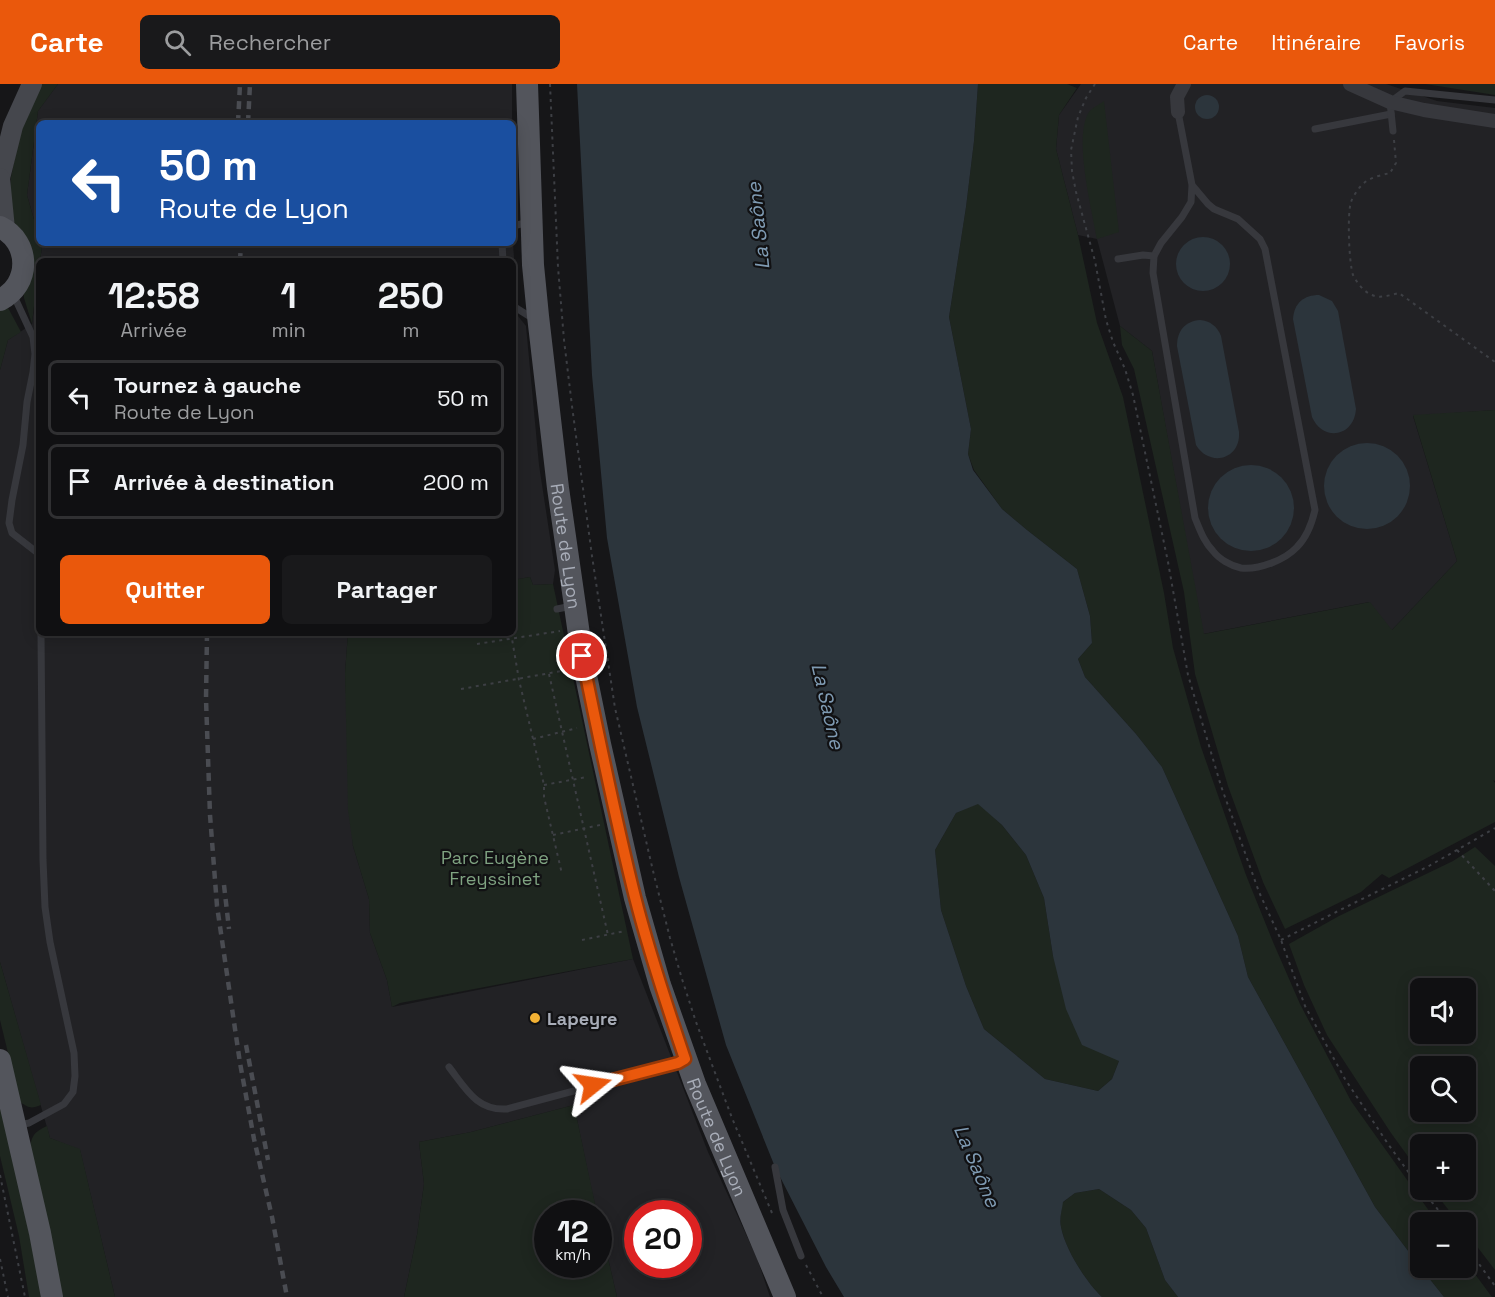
<!DOCTYPE html>
<html lang="fr">
<head>
<meta charset="utf-8">
<style>
	body { margin:0; font-family:"Space Grotesk",sans-serif; background:#19191b; color:#f1f3f6; height:100vh; display:flex; flex-direction:column; font-size:22px; white-space:nowrap }
	* { box-sizing:border-box; margin:0 }
	p { font-size:20px; color:#9c9d9f }
	.icon { flex:none; width:33px; height:33px; fill:none; stroke:currentColor; stroke-width:2; stroke-linecap:round; stroke-linejoin:round }
	.map { position:relative; flex:1; overflow:hidden }
	.side { position:absolute; left:36px; top:174px; width:480px; height:378px; display:flex; flex-direction:column; background:#101012; border-radius:9px; box-shadow:0 3px 15px #0003,0 0 0 2px #303032 }
	.side>* { flex:none }
	.guide { position:absolute; left:36px; top:36px; width:480px; height:126px; border-radius:9px; box-shadow:0 3px 15px #0003,0 0 0 2px #303032; background:#1a4fa0; color:#fff; overflow:hidden }
	.buttons { position:absolute; left:1410px; top:894px; display:grid; gap:12px }
	.buttons a { display:grid; place-items:center; width:66px; height:66px; border-radius:9px; background:#101012; box-shadow:0 3px 15px #0003,0 0 0 2px #303032; font-size:30px }
	.speed { position:absolute; left:534px; top:1116px; display:flex; gap:12px; font-size:30px; font-weight:700; text-align:center }
	.speed>* { display:grid; place-content:center; width:78px; height:78px; border-radius:50%; background:#101012; box-shadow:0 3px 15px #0003,0 0 0 2px #303032; line-height:1 }
	.speed small { font-size:15px; font-weight:400 }
	.speed .limit { border:9px solid #d22; background:#fff; color:#111 }
	.pin { position:absolute; display:grid; place-items:center; width:51px; height:51px; color:#fff; margin:-26px; border:3px solid #fff; border-radius:50%; box-shadow:0 2px 6px #0007 }
	.me { position:absolute; width:66px; margin:-33px; rotate:75deg; stroke-linejoin:round; filter:drop-shadow(0 0 4px #0008) }
	.turn { display:flex; align-items:center; gap:21px; height:126px; padding:0 24px; font-size:27px }
	.turn .icon { width:78px; height:78px; stroke-width:2.5 }
	.turn b { display:block; font-size:42px; line-height:51px }
	.eta { display:flex; justify-content:space-evenly; align-items:center; height:102px; text-align:center }
	.eta b { font-size:36px; font-weight:700; line-height:42px }
	.primary-button { display:flex; gap:12px; margin-top:auto; padding:12px 24px }
	.primary-button a { flex:1; height:69px; border-radius:9px; background:#ea580c; color:#fff; font-size:24px; font-weight:700; line-height:69px; text-align:center }
	.primary-button a+a { background:#19191b; color:#f1f3f6 }
	ul { padding:0; list-style:none }
	li { display:flex; align-items:center; gap:18px; height:75px; margin:0 12px 9px; padding:0 12px; border:3px solid #303032; border-radius:9px }
	li div { flex:1 }
	li b { display:block; font-size:22px }
	li em { font-style:normal }
	header { display:flex; align-items:center; gap:36px; box-sizing:border-box; height:84px; padding:0 30px; background:#ea580c; color:#fff }
	header strong { font-size:28px }
	nav { display:flex; gap:33px; margin-inline-start:auto; font-size:21px }
	.search { width:420px; height:54px; background:#19191b; display:flex; align-items:center; gap:15px; box-sizing:border-box; padding:0 21px; border-radius:9px; color:#9c9d9f; font-size:22px }
	.map>svg:first-child { display:block }
</style>
</head>
<body>
<header>
<strong>Carte</strong>
<div class="search"><svg class="icon" aria-label="search" viewBox="0 0 24 24"><circle cx="10" cy="10" r="6"/><path d="M15 15l6 6"/></svg>Rechercher</div>
<nav><a>Carte</a><a>Itinéraire</a><a>Favoris</a></nav>
</header>
<div class="map">
<svg width="1495" height="1213" viewBox="0 0 1495 1213">
	<rect width="100%" height="100%" fill="#161618"/>
	<g fill="#222225" fill-rule="evenodd">
		<path d="M58 0H512V39H39V153L27 111 38 27Z"/>
		<path d="M1081 0H1386L1437 17 1495 24V326L1413 332 1457 477 1391 547 1369 518 1203 550 1152 267 1120 242 1097 155 1078 151 1056 65 1059 31Z"/>
		<path d="M41 159H513L518 232 526 242 539 381 555 486 553 500 533 501 530 493 513 496V177H40L42 163Z"/>
		<path d="M39 186V549H348L345 589 353 762 369 815 370 849 387 896 392 923 633 875 708 1068 757 1174 770 1213H617L599 1135 598 1130 597 1129 591 1103 574 1021 471 1048 419 1058 424 1100 417 1151 404 1213H115L80 1066 50 1054 0 878V286L8 256 32 240ZM638 1130H688V1180H638Z"/>
	</g>
	<g fill="#1e261f" fill-rule="evenodd">
		<path d="M42 0H58L38 27 27 111 39 153V159H41L42 163 40 177H39L32 240 24 214 18 144 11 133 9 116 11 93 21 44Z"/>
		<path d="M978 0H1067L1077 4 1059 31 1056 65 1078 151 1097 239 1123 313 1164 509 1173 564 1201 663 1246 791 1273 858 1300 920 1351 1017 1437 1138H1420V1184H1466V1178L1492 1213H1444L1421 1184 1375 1123 1248 893 1238 852 1162 683 1136 650 1085 593 1078 575 1092 559 1090 532 1077 485 1027 446 1002 425 974 386 968 370 971 345 949 233 966 123 974 57Z"/>
		<path d="M1425 0H1495V11Z"/>
		<path d="M1104 17 1119 148 1097 155C1092 126 1073 52 1089 28 1092 24 1100 20 1104 17Z"/>
		<path d="M6 220 21 248 8 256 0 286V226Z"/>
		<path d="M1120 242 1152 267 1204 550 1370 518 1392 546 1457 477 1413 331 1495 326V697L1493 696 1495 699V738L1389 794 1382 790 1361 808 1285 845 1263 798 1228 702 1195 590 1184 508 1134 285 1122 261Z"/>
		<path d="M530 493 533 501 553 500 633 875 400 919 392 923 387 896 370 849 369 815 353 762 348 726 345 589 348 549H513V496Z"/>
		<path d="M978 719 1002 741 1026 771 1044 814 1053 872 1119 977 1112 995 1098 1007 1045 995 984 945 966 902 941 826 935 766 956 729Z"/>
		<path d="M1475 763 1495 782V1186L1466 1148V1138H1458L1433 1106H1466V1060H1420V1089L1391 1049 1327 951 1304 901 1289 860 1339 832 1453 777ZM1420 904H1466V950H1420ZM1420 982H1466V1028H1420Z"/>
		<path d="M0 878 41 1021C31 1025 29 1024 20 1018L0 936Z"/>
		<path d="M0 1014 43 1213H29L19 1152 0 1072Z"/>
		<path d="M574 1021 597 1129 548 1130V1180H598L599 1135 617 1213H404L417 1151 424 1100 419 1058 471 1048Z"/>
		<path d="M47 1042 50 1054 80 1065 115 1213H60L30 1064C32 1050 35 1048 47 1042Z"/>
		<path d="M1099 1105 1131 1126 1146 1144 1165 1196 1178 1213H1102C1086 1198 1065 1165 1061 1143 1059 1135 1062 1126 1062 1119L1075 1109Z"/>
	</g>
	<g fill="#2c353c" fill-rule="evenodd">
		<path d="M577 0H978L974 57 966 123 949 233 971 345 968 370 973 386 1002 425 1027 446 1077 485 1090 532 1092 559 1078 575 1085 593 1136 650 1162 683 1238 852 1248 893 1375 1123 1421 1184 1444 1213H1178L1165 1196 1146 1144 1131 1126 1099 1105 1075 1109 1063 1118C1062 1126 1059 1135 1061 1143 1065 1165 1086 1198 1102 1213H844L826 1183 775 1083 726 961 679 793 637 623 607 454 592 291ZM978 720 1002 741 1026 771 1044 814 1053 872 1066 925 1082 961 1119 977 1112 995 1098 1007 1045 995 984 945 966 902 941 826 935 766 956 729Z"/>
		<circle cx="1207" cy="23" r="12"/>
		<circle cx="1203" cy="180" r="27"/>
		<path d="M1319 211 1332 217 1338 227 1356 325C1354 353 1323 358 1312 333L1293 235C1294 219 1304 211 1319 211Z"/>
		<path d="M1200 236C1210 237 1217 242 1221 252L1239 348C1241 375 1210 384 1196 361L1177 262C1177 247 1185 237 1200 236Z"/>
		<circle cx="1367" cy="402" r="43"/>
		<circle cx="1251" cy="424" r="43"/>
	</g>
	<g fill="none" stroke-linecap="round" stroke-linejoin="round">
		<g stroke="#3d3f44" stroke-width="2" stroke-dasharray="3 4.5" stroke-linecap="butt">
			<path d="M550 0 558 183 564 256 572 322 592 472 615 624 654 791 670 854 682 895 696 938 732 1034 772 1129"/>
			<path d="M1095 0 1086 14 1078 33 1071 66 1072 87 1076 108 1095 177 1106 236 1113 258 1125 285 1133 311 1168 478 1188 591 1221 702 1239 752 1259 808 1281 856 1305 922 1345 995 1388 1060 1420 1104"/>
			<path d="M1394 56 1396 79 1390 89C1382 91 1371 93 1364 99 1360 102 1353 112 1351 118 1347 130 1349 179 1353 191 1357 199 1364 208 1372 211 1380 215 1390 211 1399 209L1495 278"/>
			<path d="M511 549 519 596 544 701V713L562 790"/>
			<path d="M477 560 560 547"/>
			<path d="M549 590 608 851"/>
			<path d="M461 605 567 586"/>
			<path d="M533 655 577 644"/>
			<path d="M544 701 587 693"/>
			<path d="M553 751 600 741"/>
			<path d="M1457 766 1495 807"/>
			<path d="M582 856 625 847"/>
			<path d="M1281 856 1350 821 1429 782 1495 744"/>
			<path d="M0 1091 25 1213"/>
			<path d="M1422 1106 1448 1138"/>
			<path d="M1466 1162 1495 1202"/>
			<path d="M0 1175 8 1213"/>
			<path d="M806 1181 823 1213"/>
		</g>
		<g stroke="#37383d" stroke-width="7">
			<path d="M1178 28 1192 101 1191 118 1182 133 1161 159 1154 172 1153 189 1195 434C1200 446 1204 458 1213 467 1219 475 1231 482 1241 484 1259 486 1285 476 1297 463 1307 453 1312 439 1315 426L1265 165 1260 155 1238 135 1214 125 1208 120 1192 101"/>
			<path d="M1315 45 1391 30"/>
			<path d="M1393 47 1390 18 1405 7 1495 16"/>
			<path d="M513 144 517 141 529 138"/>
			<path d="M502 159 503 177"/>
			<path d="M1118 175 1143 171 1154 172"/>
			<path d="M14 212 33 253 35 270 33 288 27 318 23 361 12 416 9 439 12 449 39 470"/>
			<path d="M513 222 529 232H534"/>
			<path d="M557 525 572 522"/>
			<path d="M449 983C466 1005 477 1027 507 1025L678 979 683 976"/>
			<path d="M19 1041 29 1039 64 1020 73 1008 75 992 74 969 50 858 45 823 43 776 41 549"/>
			<path d="M775 1083 783 1126 801 1172"/>
		</g>
		<g stroke="#37383d" stroke-width="14">
			<path d="M1350 0 1390 18 1424 26 1495 37"/>
			<path d="M1178 28 1177 13 1184 0"/>
		</g>
		<g stroke="#45474d" stroke-width="20">
			<path d="M0 94 13 42 32 0"/>
			<path d="M0 94 5 145"/>
		</g>
		<g stroke="#53555c" stroke-width="22">
			<path id="s1" d="M527 0 533 181 538 232 558 404 575 522 582 572 600 660 635 814 660 901 695 1000 785 1213"/>
			<path d="M0 143C31 158 31 201 0 216"/>
			<path d="M0 976 40 1149 52 1213"/>
		</g>
		<g stroke="#4a4c52" stroke-width="4.5" stroke-dasharray="8 6" stroke-linecap="butt">
			<path d="M238 39 240 0"/>
			<path d="M248 39 250 0"/>
			<path d="M240 177 241 159"/>
			<path d="M207 549 206 615 210 731 217 822 240 979 254 1055 272 1133 287 1213"/>
			<path d="M224 801 229 845"/>
			<path d="M246 961 268 1076"/>
		</g>
	</g>
	<g fill="none" stroke-linecap="round" stroke-linejoin="round">
		<g stroke="#983908" stroke-width="15">
			<path id="route" d="M582 572C599 653 615 734 635 813 649 868 667 922 685 975L678 979 593 1001"/>
		</g>
		<use href="#route" stroke="#ea580c" stroke-width="10"/>
	</g>
	<circle fill="#f2b134" stroke="#111113" stroke-width="2" cx="535" cy="934" r="6"/>
	<g text-anchor="middle" dominant-baseline="central" stroke-width="4.5" stroke-linejoin="round" paint-order="stroke">
		<g font-size="18" fill="#a8adb8" stroke="#111113">
			<text stroke="none"><textPath href="#s1" startOffset="464">Route de Lyon</textPath></text>
			<text stroke="none"><textPath href="#s1" startOffset="1076">Route de Lyon</textPath></text>
		</g>
		<g font-size="18" fill="#7fa381" stroke="#111113">
			<text x="495" y="773">Parc Eugène<tspan x="495" dy="21">Freyssinet</tspan></text>
		</g>
		<g font-size="18" font-weight="bold" fill="#a8adb8" stroke="#111113" text-anchor="start">
			<text x="547" y="934">Lapeyre</text>
		</g>
		<g font-size="20" font-style="italic" fill="#7f9bb3" stroke="#111113">
			<text transform="translate(758 142) rotate(-96)">La Saône</text>
			<text transform="translate(828 622) rotate(77)">La Saône</text>
			<text transform="translate(977 1082) rotate(67)">La Saône</text>
		</g>
	</g>
</svg>
<div class="buttons">
<a><svg class="icon" aria-label="sound" viewBox="0 0 24 24"><path d="M4 9h4l5-4v14l-5-4H4zM17 9q2 3 0 6"/></svg></a>
<a><svg class="icon" aria-label="search" viewBox="0 0 24 24"><circle cx="10" cy="10" r="6"/><path d="M15 15l6 6"/></svg></a>
<a>+</a>
<a>−</a>
</div>
<div class="speed"><div>12<small>km/h</small></div><div class="limit">20</div></div>
<div class="pin" style="left:582px;top:572px;background:#d93025"><svg class="icon" aria-label="arrive" viewBox="0 0 24 24"><path d="M6 21V4h12l-3 4 3 4H6"/></svg></div>
<svg class="me" style="left:593px;top:1001px" viewBox="-20 -20 40 40"><path d="M0-17L14 15 0 8-14 15z" fill="#ea580c" stroke="#fff" stroke-width="4"/></svg>
<div class="guide">
<div class="turn"><svg class="icon" aria-label="left" viewBox="0 0 24 24"><path d="M17 20v-9H6M10 6l-5 5 5 5"/></svg><div><b>50 m</b>Route de Lyon</div></div>
</div>
<section class="side">
<div class="eta">
<div><b>12:58</b><p>Arrivée</p></div>
<div><b>1</b><p>min</p></div>
<div><b>250</b><p>m</p></div>
</div>
<ul>
<li><svg class="icon" aria-label="left" viewBox="0 0 24 24"><path d="M17 20v-9H6M10 6l-5 5 5 5"/></svg><div><b>Tournez à gauche</b><p>Route de Lyon</p></div><em>50 m</em></li>
<li><svg class="icon" aria-label="arrive" viewBox="0 0 24 24"><path d="M6 21V4h12l-3 4 3 4H6"/></svg><div><b>Arrivée à destination</b></div><em>200 m</em></li>
</ul>
<div class="primary-button"><a>Quitter</a><a>Partager</a></div>
</section>
</div>
</body>
</html>
